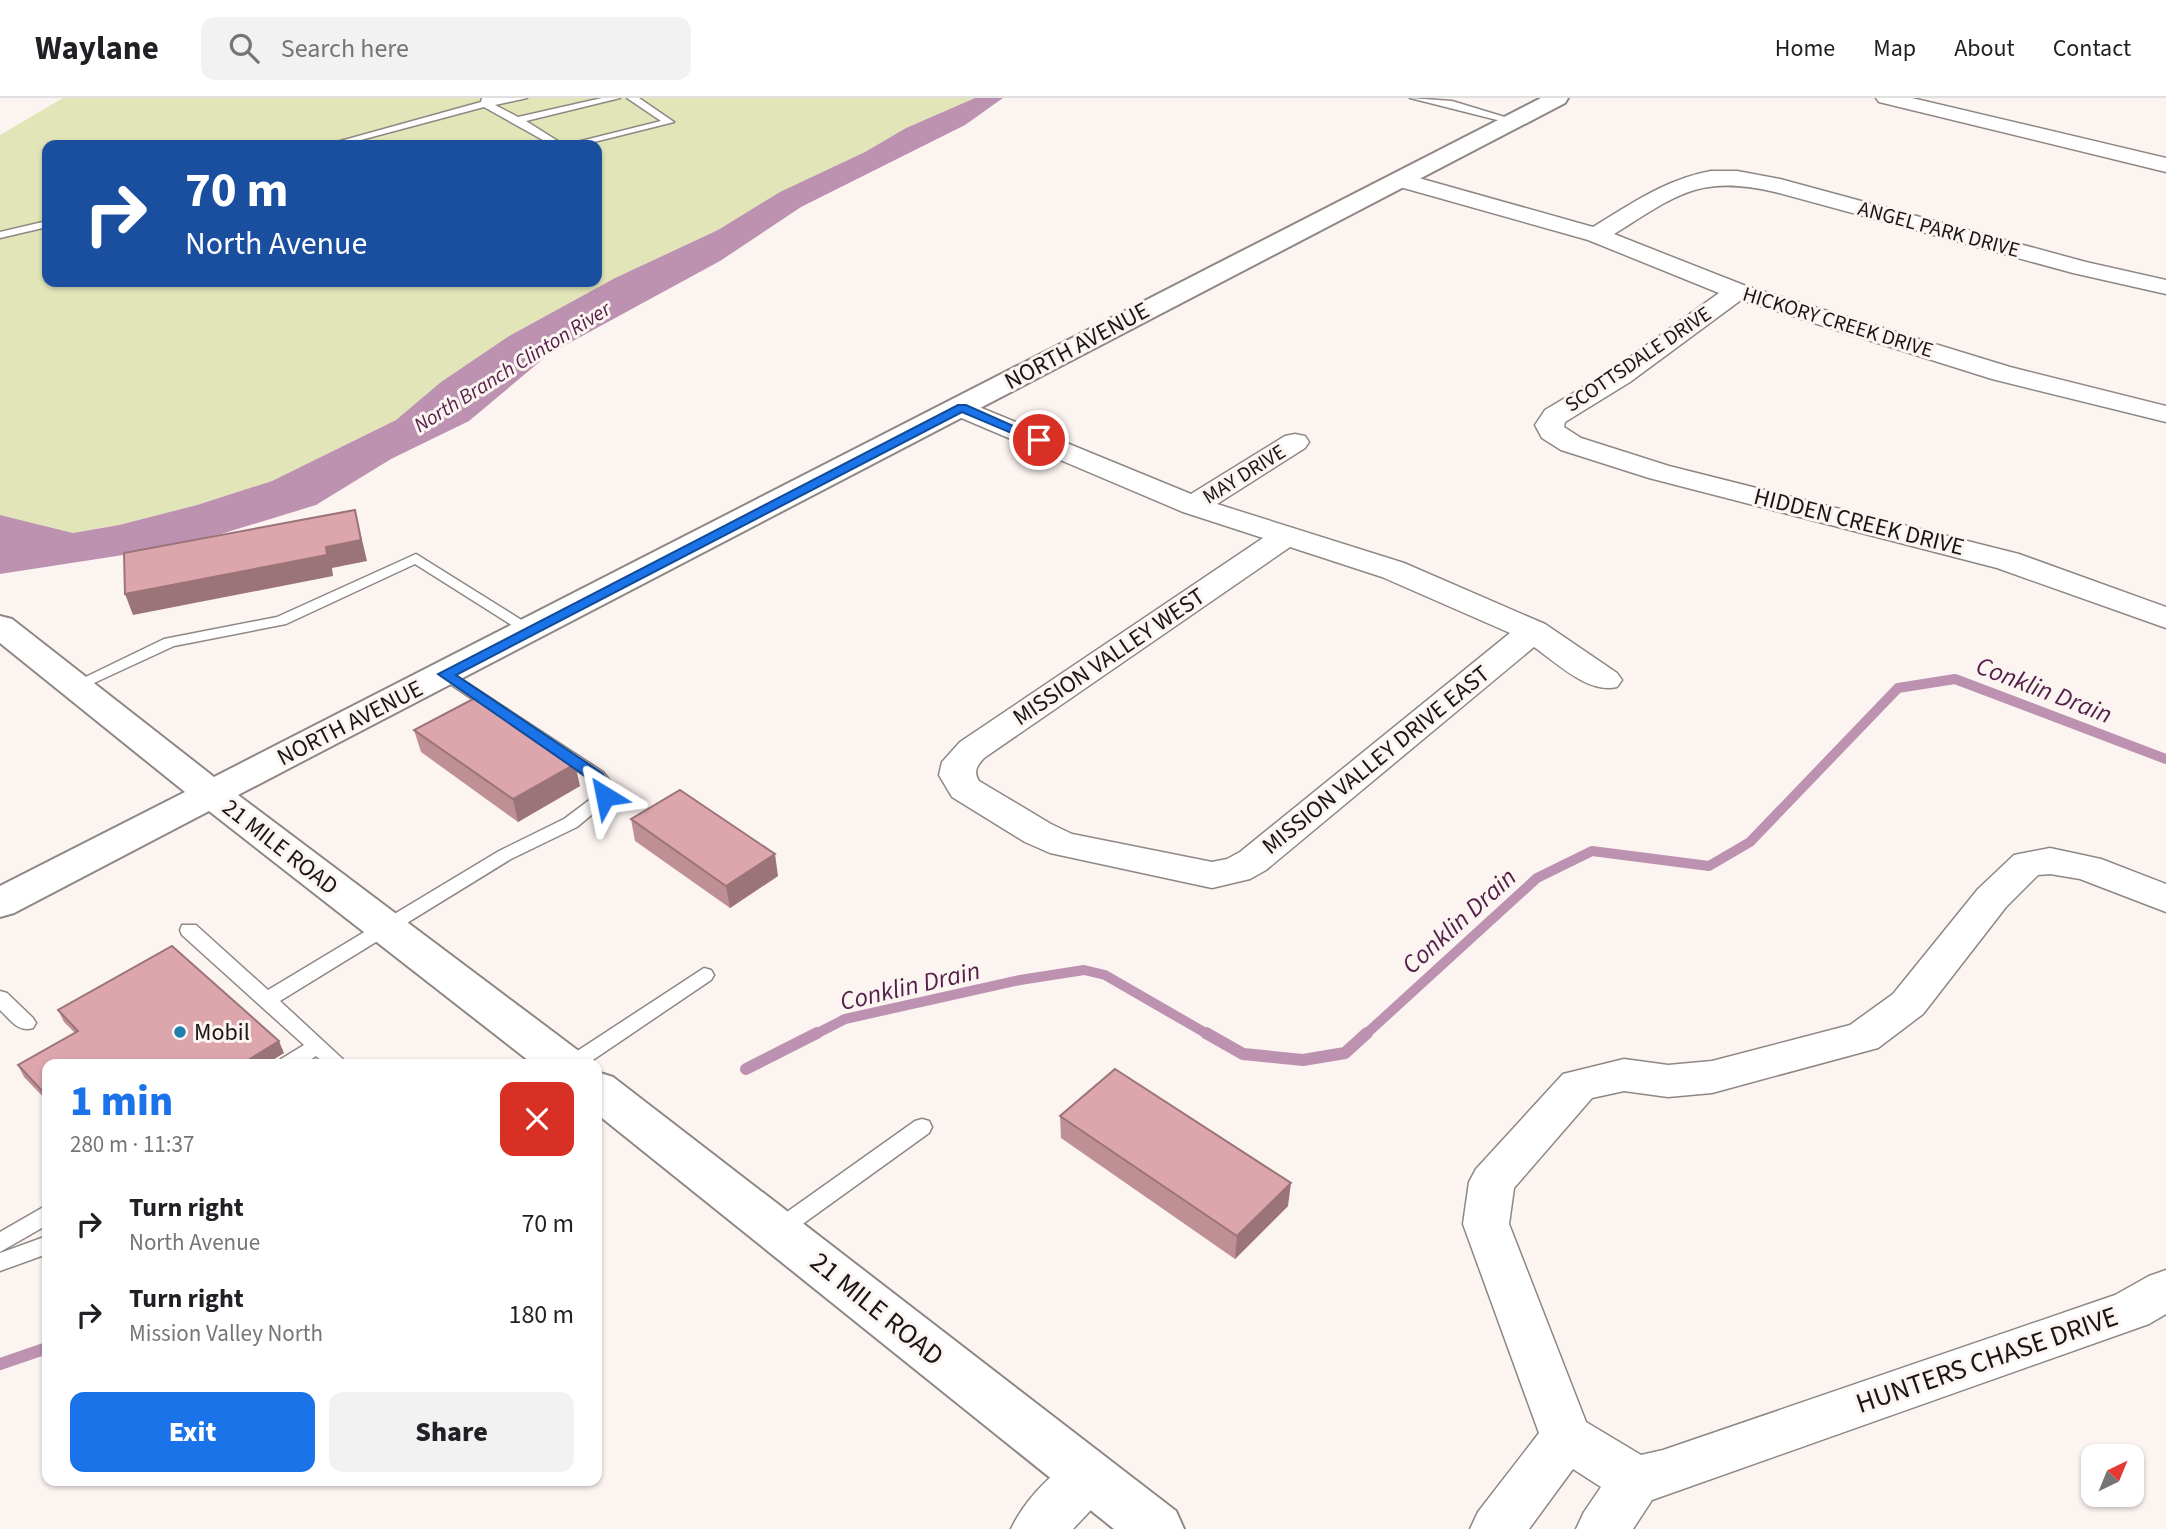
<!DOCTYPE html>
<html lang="en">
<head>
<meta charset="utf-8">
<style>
	body { margin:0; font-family:"Source Sans 3",sans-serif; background:#f2f2f2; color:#202124; height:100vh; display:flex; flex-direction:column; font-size:26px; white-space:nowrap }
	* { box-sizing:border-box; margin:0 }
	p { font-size:23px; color:#757577 }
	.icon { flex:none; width:38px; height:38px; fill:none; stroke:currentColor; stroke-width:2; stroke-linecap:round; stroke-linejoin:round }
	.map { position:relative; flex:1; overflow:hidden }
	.details { position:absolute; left:42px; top:961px; width:560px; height:427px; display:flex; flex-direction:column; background:#fff; border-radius:14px; box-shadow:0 2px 5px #0004 }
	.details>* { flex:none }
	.hud { position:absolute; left:42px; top:42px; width:560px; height:147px; border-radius:14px; box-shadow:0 2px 5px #0004; background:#1a4fa0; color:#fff; overflow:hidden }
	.needle { width:46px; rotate:43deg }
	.buttons { position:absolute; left:2081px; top:1346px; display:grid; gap:14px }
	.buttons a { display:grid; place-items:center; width:63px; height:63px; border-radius:14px; background:#fff; box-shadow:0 2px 5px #0004; font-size:35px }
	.pin { position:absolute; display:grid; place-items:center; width:60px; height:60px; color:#fff; margin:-30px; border:4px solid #fff; border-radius:50%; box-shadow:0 2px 7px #0007 }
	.me { position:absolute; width:77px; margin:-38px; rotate:325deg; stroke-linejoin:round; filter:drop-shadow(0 0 5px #0008) }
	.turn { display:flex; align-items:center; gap:24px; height:147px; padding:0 28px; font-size:32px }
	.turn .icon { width:91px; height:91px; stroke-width:2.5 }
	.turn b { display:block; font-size:49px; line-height:60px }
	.round { display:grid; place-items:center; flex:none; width:74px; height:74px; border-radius:14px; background:#f2f2f2 }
	.overview { display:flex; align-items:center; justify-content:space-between; height:119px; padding:0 28px }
	h1 { font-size:42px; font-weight:800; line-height:52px; color:#1a73e8 }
	.primary-button { display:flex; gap:14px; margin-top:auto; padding:14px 28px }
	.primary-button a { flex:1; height:80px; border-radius:14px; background:#1a73e8; color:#fff; font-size:28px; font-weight:800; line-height:80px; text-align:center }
	.primary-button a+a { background:#f2f2f2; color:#202124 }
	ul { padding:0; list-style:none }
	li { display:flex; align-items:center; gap:21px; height:91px; padding:0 28px }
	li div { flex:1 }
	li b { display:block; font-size:26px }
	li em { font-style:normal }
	header { display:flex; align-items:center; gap:42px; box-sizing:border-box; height:98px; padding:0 35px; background:#fff; border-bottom:2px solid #e0e0e0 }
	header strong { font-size:33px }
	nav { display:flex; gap:38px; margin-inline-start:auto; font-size:24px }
	.search { width:490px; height:63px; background:#f2f2f2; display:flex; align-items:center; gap:18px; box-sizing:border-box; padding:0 24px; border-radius:14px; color:#757577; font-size:26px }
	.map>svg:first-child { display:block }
</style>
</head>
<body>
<header>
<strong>Waylane</strong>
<div class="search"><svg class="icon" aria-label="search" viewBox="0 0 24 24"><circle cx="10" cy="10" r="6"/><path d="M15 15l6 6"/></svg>Search here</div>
<nav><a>Home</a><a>Map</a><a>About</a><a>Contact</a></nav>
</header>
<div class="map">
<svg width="2166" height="1431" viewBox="0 0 2166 1431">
	<rect width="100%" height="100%" fill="#fcf4f1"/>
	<path fill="#e1e5b8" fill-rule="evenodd" d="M63 0H975L906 30 865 54 781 94 718 132 615 180 509 238 441 284 396 322 272 383 197 407 119 427 73 435 0 417V37ZM47 47H597V184H47Z"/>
	<path fill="#bc92b0" d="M975 0H1003L965 27 801 109 720 163 549 256 469 323 391 361 316 407 221 436 136 455 0 476V417L73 435 119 427 197 407 272 383 396 322 441 284 509 238 615 180 718 132 780 94 865 54 906 30Z"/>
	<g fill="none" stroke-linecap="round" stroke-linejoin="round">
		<g stroke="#bc92b0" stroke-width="10">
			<path d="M814 937 845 921 1020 882 1084 872 1105 877 1209 937"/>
			<path d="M1365 937 1537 780 1592 753 1709 768 1750 744 1898 590 1955 581 2166 661"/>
		</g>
		<g stroke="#bc92b0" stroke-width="12">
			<path d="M1206 935 1243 956 1303 962 1345 955 1367 935"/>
			<path d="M746 971 817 935"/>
			<path d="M0 1266 47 1250"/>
		</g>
		<g stroke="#8e8784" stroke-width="3">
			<g id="service">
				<path d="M482 0H527L495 7 518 19 602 0H620L526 23 564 47H552L484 9 342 47H326L481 4Z"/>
				<path d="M627 0H639L674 24 582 47H565L661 23Z"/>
				<path d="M1410 0 1452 3 1518 23 1513 26Z"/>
				<path d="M47 123V129L0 140V134Z"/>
				<path d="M416 456 539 533 531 538 526 536 415 466 286 526 174 548 81 591 75 593 67 588 164 541 277 519Z"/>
				<path d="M446 571 603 674 613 687 614 698 577 729 511 761 280 903 348 966H325L316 958 304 966H278L281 961 304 947 182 837 180 832 182 827H196L268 892 499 753 564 721 596 697 595 688 591 682 440 579 438 576Z"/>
				<path d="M704 870 711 872 714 877 711 882 587 966H562L565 961Z"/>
				<path d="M0 893 7 895 33 920 36 925 33 930C18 935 10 921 0 912Z"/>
				<path d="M922 1021 929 1023 932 1029 929 1035 786 1138 778 1141 770 1138 767 1132 770 1126 915 1023Z"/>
				<path d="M47 1107V1127L0 1154V1134Z"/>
				<path d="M47 1138V1156L0 1173V1155Z"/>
			</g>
		</g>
		<g stroke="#8e8784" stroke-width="3">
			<g id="minor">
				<path d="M1876 0H1912L2166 60V74L1879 4Z"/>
				<path d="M1711 73H1737L1780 81 2086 164 2166 182V196L2073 175 1775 94C1699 76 1677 97 1614 136L1746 188 2010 269 2166 308V324L1992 281 1741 202 1630 284 1565 324 1564 329 1581 340 1669 368 2019 456 2166 509V530L1997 470 1649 380 1561 352 1542 340 1535 327 1545 312 1612 272 1719 195 1588 142 1393 87 1390 82 1393 77 1401 75 1593 129C1631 106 1666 81 1711 73Z"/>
				<path d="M962 302 1191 396 1285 338 1295 336 1305 338 1309 344 1305 350 1217 406 1404 465 1545 526 1617 575 1622 582 1617 589C1588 596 1557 565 1534 549L1266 772 1250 781 1212 790 1050 755 1025 744 952 699 939 677 942 664 960 644 1263 440 1183 414 952 316 948 310 952 304ZM1290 449 1382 479 1510 535 1240 754 1227 761 1212 764 1072 736 1051 726 979 683C973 673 977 668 984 660Z"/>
				<path d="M2050 750 2101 761 2166 786V814L2080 781 2050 776 2038 777 2006 809 1923 916 1878 950 1712 995 1668 999 1624 993 1592 1000 1514 1090 1509 1126 1586 1324 1641 1357 1663 1352 2115 1197 2149 1178 2166 1172V1216L2149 1226 1652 1402 1633 1431H1576L1584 1414 1601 1389 1573 1371 1529 1431H1470L1478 1414 1539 1335 1463 1126 1469 1084 1476 1071 1563 976 1624 961 1668 967 1712 963 1850 927 1893 896 1978 791 2014 757Z"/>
				<path d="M1088 1355 1106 1362 1114 1379 1106 1396 1073 1431H1011C1025 1401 1057 1367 1088 1355Z"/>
			</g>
		</g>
		<g stroke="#8e8784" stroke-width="4">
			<g id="tertiary">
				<path d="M1541 0H1568L1565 5 238 697 580 954 586 966H533L209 713 14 815 0 819V788L185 694 0 545V518L12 521 214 679Z"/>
				<path d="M597 974 613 979 1176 1413 1184 1431H1114L597 1016Z"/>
			</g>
		</g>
		<use href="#service" fill="#fff" fill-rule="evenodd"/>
		<use href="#minor" fill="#fff" fill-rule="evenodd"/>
		<use href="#tertiary" fill="#fff" fill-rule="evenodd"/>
	</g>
	<g fill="#be8f95">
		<path d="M414 632 580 688 518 724 421 654Z"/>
		<path d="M631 721 778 778 730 810 635 743Z"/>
		<path d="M58 912 284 955 266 966H47V1003L24 979 18 967 75 935 64 924Z"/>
		<path d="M1060 1018 1288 1108 1235 1161 1061 1040Z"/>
	</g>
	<g fill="#9b7479">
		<path d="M355 412 367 463 332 470 333 478 133 517 125 496 326 449Z"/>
		<path d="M575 666 580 688 518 724 513 701Z"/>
		<path d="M775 756 778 778 730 810 726 788Z"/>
		<path d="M279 943 284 955 266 966H242Z"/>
		<path d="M1291 1085 1288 1108 1235 1161 1237 1138Z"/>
	</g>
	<g fill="#dda6ad" stroke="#9b7479" stroke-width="2">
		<path d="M355 412 361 442 326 449 327 457 125 496 124 455Z"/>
		<path d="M477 599 575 666 513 701 414 632Z"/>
		<path d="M680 692 775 756 726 788 631 721Z"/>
		<path d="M172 848 279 943 242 966H47V998L18 967 78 933 58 912Z"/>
		<path d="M1115 971 1291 1085 1237 1138 1060 1018Z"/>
	</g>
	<path fill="#1a73e8" stroke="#114b97" stroke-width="2" d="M958 307H966L1045 342 1035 345 962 314 456 577 602 675 612 687 610 701H599L596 688 591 682 438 576Z"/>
	<circle fill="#217fac" stroke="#fcf4f1" stroke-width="2.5" cx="180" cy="934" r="7"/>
	<g text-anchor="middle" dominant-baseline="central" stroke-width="6" stroke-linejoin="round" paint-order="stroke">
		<g font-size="21" fill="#191615" stroke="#fcf4f1">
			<text transform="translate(1939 131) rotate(15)">ANGEL PARK DRIVE</text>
			<text transform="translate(1838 224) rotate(17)">HICKORY CREEK DRIVE</text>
			<text transform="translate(1638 261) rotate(-34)">SCOTTSDALE DRIVE</text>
			<text transform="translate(1244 376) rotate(-32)">MAY DRIVE</text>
		</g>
		<g font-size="21" font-style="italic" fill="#531f49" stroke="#fcf4f1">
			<text transform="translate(512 269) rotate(-32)">North Branch Clinton River</text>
		</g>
		<g font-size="24" fill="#191615" stroke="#fcf4f1">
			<text transform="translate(1077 248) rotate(-28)">NORTH AVENUE</text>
			<text transform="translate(1859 424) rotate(14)">HIDDEN CREEK DRIVE</text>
			<text transform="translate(1109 559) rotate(-34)">MISSION VALLEY WEST</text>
			<text transform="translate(350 625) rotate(-27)">NORTH AVENUE</text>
			<text transform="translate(1376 662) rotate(-39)">MISSION VALLEY DRIVE EAST</text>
			<text transform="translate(280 749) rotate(38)">21 MILE ROAD</text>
		</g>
		<g font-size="24" fill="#191615" stroke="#fcf4f1" text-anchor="start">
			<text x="194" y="934">Mobil</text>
		</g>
		<g font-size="26" font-style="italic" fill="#531f49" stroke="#fcf4f1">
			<text transform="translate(2044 592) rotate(21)">Conklin Drain</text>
			<text transform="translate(1459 823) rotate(-42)">Conklin Drain</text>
			<text transform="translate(910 888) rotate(-13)">Conklin Drain</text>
		</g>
		<g font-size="28" fill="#191615" stroke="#fcf4f1">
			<text transform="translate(877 1211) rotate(39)">21 MILE ROAD</text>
			<text transform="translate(1987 1262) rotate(-19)">HUNTERS CHASE DRIVE</text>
		</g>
	</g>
</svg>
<div class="buttons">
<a><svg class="needle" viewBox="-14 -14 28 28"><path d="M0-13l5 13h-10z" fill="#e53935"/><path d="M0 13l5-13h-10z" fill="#757577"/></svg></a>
</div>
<div class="pin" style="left:1039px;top:342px;background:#d93025"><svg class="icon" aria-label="arrive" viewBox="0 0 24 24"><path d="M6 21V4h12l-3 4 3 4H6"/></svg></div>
<svg class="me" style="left:605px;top:698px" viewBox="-20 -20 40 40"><path d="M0-17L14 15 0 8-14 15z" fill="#1a73e8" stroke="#fff" stroke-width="4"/></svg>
<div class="hud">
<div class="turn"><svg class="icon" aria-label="right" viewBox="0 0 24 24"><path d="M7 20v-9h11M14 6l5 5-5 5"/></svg><div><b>70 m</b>North Avenue</div></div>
</div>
<section class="details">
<div class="overview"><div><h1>1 min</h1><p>280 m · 11:37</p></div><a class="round" style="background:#d93025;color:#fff"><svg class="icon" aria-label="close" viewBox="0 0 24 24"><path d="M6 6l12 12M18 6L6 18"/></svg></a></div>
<ul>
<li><svg class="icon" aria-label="right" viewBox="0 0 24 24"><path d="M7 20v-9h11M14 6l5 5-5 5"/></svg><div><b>Turn right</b><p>North Avenue</p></div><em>70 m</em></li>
<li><svg class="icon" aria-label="right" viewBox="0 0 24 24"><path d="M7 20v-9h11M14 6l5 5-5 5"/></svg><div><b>Turn right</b><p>Mission Valley North</p></div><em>180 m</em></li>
</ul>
<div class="primary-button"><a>Exit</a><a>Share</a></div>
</section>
</div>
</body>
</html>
